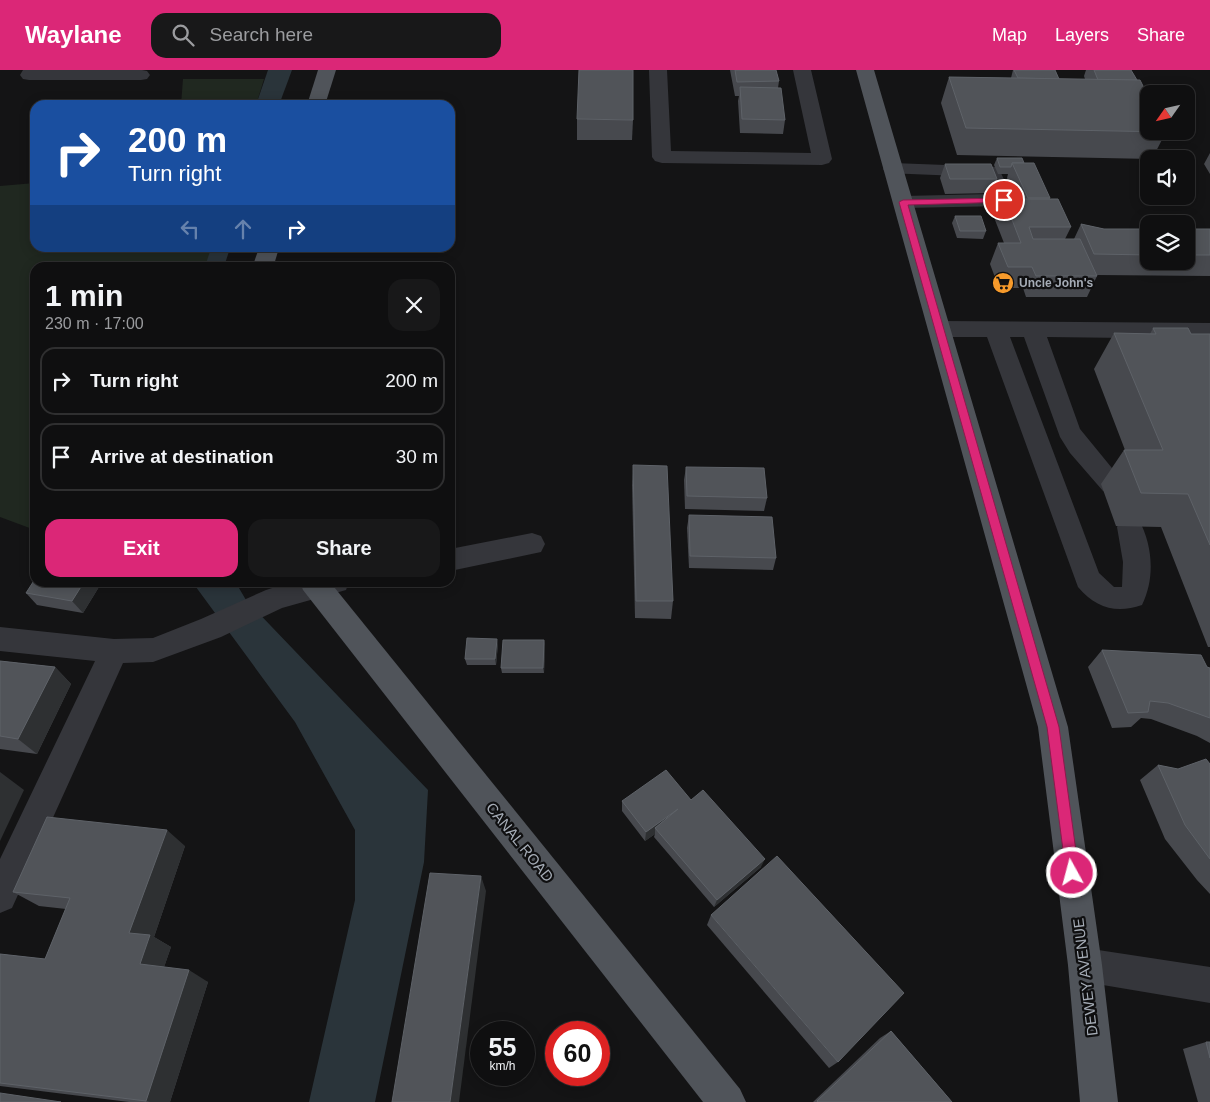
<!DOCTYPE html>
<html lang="en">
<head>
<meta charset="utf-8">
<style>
	body { margin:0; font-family:Arial,sans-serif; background:#181819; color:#f1f3f6; height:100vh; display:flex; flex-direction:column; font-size:19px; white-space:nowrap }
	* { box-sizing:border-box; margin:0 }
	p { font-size:16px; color:#9b9c9f }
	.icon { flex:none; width:28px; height:28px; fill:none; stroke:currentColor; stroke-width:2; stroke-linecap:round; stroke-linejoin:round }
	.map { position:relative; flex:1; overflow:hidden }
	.details { position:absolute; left:30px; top:192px; width:425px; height:325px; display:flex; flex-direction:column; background:#0f0f10; border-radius:15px; box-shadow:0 2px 12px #0003,0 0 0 1px #2f2f30 }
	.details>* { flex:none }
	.hud { position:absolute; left:30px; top:30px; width:425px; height:152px; border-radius:15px; box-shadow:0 2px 12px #0003,0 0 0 1px #2f2f30; background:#1a4fa0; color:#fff; overflow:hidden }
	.needle { width:32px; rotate:236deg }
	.buttons { position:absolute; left:1140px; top:15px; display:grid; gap:10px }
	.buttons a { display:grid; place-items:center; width:55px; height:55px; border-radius:10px; background:#0f0f10; box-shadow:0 2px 12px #0003,0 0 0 1px #2f2f30; font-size:25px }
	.speed { position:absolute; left:470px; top:951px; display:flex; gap:10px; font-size:25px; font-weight:700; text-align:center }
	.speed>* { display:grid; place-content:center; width:65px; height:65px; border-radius:50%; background:#0f0f10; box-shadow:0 2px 12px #0003,0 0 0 1px #2f2f30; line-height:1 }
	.speed small { font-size:12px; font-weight:400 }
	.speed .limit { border:8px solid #d22; background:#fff; color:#111 }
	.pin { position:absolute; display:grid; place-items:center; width:42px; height:42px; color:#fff; margin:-21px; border:2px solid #fff; border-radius:50%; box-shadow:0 1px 5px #0007 }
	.me { position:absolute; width:55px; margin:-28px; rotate:353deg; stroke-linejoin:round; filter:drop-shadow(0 0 4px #0008) }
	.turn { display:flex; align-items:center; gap:18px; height:105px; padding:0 15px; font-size:22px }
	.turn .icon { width:65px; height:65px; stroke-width:2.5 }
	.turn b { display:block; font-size:35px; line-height:42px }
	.lanes { display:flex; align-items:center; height:48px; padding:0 15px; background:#0003; justify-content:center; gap:25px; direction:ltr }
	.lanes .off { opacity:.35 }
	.round { display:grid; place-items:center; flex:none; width:52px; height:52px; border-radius:15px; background:#181819 }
	.summary { display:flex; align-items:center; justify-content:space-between; height:85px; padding:0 15px }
	h1 { font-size:30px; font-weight:700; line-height:38px }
	.cta { display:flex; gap:10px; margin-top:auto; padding:10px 15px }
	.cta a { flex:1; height:58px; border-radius:15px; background:#db2777; color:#fff; font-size:20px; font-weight:700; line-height:58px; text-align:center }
	.cta a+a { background:#181819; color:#f1f3f6 }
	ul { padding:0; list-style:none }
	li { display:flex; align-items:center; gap:15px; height:68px; margin:0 10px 8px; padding:0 5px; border:2px solid #2f2f30; border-radius:15px }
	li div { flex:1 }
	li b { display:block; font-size:19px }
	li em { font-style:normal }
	header { display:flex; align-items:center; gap:30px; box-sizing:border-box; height:70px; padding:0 25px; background:#db2777; color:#fff }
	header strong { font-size:24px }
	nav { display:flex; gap:28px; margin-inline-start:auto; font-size:18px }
	.search { width:350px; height:45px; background:#181819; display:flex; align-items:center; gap:12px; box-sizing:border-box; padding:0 18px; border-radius:15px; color:#9b9c9f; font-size:19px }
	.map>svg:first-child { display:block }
</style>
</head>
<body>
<header>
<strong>Waylane</strong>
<div class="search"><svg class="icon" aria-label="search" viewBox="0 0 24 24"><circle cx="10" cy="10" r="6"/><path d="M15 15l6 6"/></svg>Search here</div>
<nav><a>Map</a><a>Layers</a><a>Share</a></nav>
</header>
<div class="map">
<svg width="1210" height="1032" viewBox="0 0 1210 1032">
	<rect width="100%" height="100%" fill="#141415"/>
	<g fill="#202820">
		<path d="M183 9H264L256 35H181Z"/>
		<path d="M35 113V178H212L206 197 35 198V460L0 447V116Z"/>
	</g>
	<g fill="#2a343a">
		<path d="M268 0H292L279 35H256Z"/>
		<path d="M211 178H230L224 197H205Z"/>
		<path d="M193 513H236L246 530 428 720 424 792 375 1032H309L355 830V760L295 652Z"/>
	</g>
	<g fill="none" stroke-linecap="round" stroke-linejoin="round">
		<g fill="#35363b" fill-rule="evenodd">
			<path d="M23 0H142L147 1 150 5 147 9 141 10H29L23 9 20 5Z"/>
			<path d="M649 0H667L671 81 811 83 793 0H811L832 89 829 93 822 95 662 93 655 91 652 87Z"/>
			<path d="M893 93 998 97 1014 130 1011 134 1004 136 903 138 896 136 893 132 896 128 903 126 992 124 984 107 886 103 883 99 886 95Z"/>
			<path d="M939 251 1210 253V269L1047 267 1080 359 1125 414 1121 421 1112 424 1103 421 1070 383 1060 367 1024 267H1010L1099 503 1114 517H1122L1123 492 1117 457 1121 450 1130 447 1139 450C1153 476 1155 509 1142 535 1116 544 1096 538 1078 517L987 267H939L931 264 928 259 931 254Z"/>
			<path d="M532 463 541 466 545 474 541 482 450 501V479Z"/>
			<path d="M291 512H349L346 520 282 538 221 567 153 592 123 593 12 838 0 843V789L95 591 0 581V557L114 569 153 568 201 549 266 520Z"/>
			<path d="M1085 878 1210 897V933L1085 912 1073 907 1068 895 1073 883Z"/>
		</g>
		<g fill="#50545a" fill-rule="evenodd">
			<path d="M318 0H336L325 35H307Z"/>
			<path d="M856 0H874L1068 657 1102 895 1118 1032H1080L1068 895 1038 657Z"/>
			<path d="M259 178H279L273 198H252Z"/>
			<path d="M300 512H330L740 1019 746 1032H703L303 520Z"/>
		</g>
	</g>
	<g fill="#47494e">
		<path d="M730 0H776L779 11 778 18 785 50 783 64 740 63 738 31 739 26H735Z"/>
		<path d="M1013 0H1055L1059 9H1085L1084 6 1086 0H1131L1166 62 1152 89 957 85 941 33 949 7 1011 8Z"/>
		<path d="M577 49 633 50 632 70H577Z"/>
		<path d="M1210 83V104L1204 94Z"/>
		<path d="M997 88 1024 93 1050 128V129L1071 157 1065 169H1074L1081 154 1104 159H1149V191H1186V159H1210V206L1097 205V206L1087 227H1026L1023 218H999L990 194 998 173H1004L995 150 1004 129H1016L1007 108 1008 104H998L994 95Z"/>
		<path d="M945 94 997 109 992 123 945 124 940 108Z"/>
		<path d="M955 146 986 161 983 169 957 168 952 153Z"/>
		<path d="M1153 258 1191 264H1210V577H1208L1161 457 1116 456 1101 414 1124 380H1125L1094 299 1114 263 1150 264Z"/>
		<path d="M633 395 673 531 671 549 635 548 632 415Z"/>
		<path d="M686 397 767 428 764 441 685 439 684 410Z"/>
		<path d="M689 445 776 488 773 500 689 498 687 458Z"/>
		<path d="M102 512 83 543 37 535 26 523Z"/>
		<path d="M544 570 545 576 544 603H502L501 598Z"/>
		<path d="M498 574 496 595H467L465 589Z"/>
		<path d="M1102 580 1210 598V673L1197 666 1151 649 1141 648 1131 657 1112 658 1088 597Z"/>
		<path d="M0 591 55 597 71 614 37 684 0 679Z"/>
		<path d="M1210 694V824L1197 810 1165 769 1140 710 1158 695 1178 699Z"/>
		<path d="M691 730 761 797 714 837 654 767 655 764 645 771 622 741V731Z"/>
		<path d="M185 776 154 867 171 877 164 897 208 912 170 1032H129L0 1016V884L45 889 66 839 39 836 13 822Z"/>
		<path d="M711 845 838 992 829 998 707 855Z"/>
		<path d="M891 961 952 1032H813L880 968Z"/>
		<path d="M1206 972H1210V1032H1198L1183 979Z"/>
	</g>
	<g fill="#2e3032">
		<path d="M84 512H102L83 543 72 531Z"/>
		<path d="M497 569 498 574 496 595 495 589Z"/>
		<path d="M544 570 545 576 544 603 543 598Z"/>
		<path d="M55 597 71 614 37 684 18 669Z"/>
		<path d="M0 702 24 720 0 771Z"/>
		<path d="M678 739 655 758V764L645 771 646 762Z"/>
		<path d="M167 760 185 776 154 867 171 877 161 906 140 894 129 863Z"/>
		<path d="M765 789 761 797 714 837 717 830Z"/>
		<path d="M481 806 486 821 459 1032H450Z"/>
		<path d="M189 900 208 912 170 1032H150L146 1031Z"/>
	</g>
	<g fill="#515459" stroke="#5e6268">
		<path d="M579 0H633V50L577 49Z"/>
		<path d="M735 0H776L779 11 737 12Z"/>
		<path d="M1014 0H1055L1059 9 1018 8Z"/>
		<path d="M1094 0H1131L1137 10H1098Z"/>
		<path d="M949 7 1140 10 1149 28V61L1166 62 966 58Z"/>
		<path d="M740 17 781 18 785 50 742 49Z"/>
		<path d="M997 88H1022L1024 93H1012L1011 97H1000Z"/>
		<path d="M1012 93H1034L1050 128H1028Z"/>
		<path d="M945 94H991L997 109H950Z"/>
		<path d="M1004 129H1058L1071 157H1029L1033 169H1080L1097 206H1036L1032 197H1008L998 173H1021Z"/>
		<path d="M955 146H981L986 161H960Z"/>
		<path d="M1081 154 1104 159H1149V185L1094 184Z"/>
		<rect x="1186" y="159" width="24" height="26"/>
		<path d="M1153 258H1188L1191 264H1210V475L1188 424 1141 423 1124 380H1163L1114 263 1156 264Z"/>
		<path d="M633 395 667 396 673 531H636Z"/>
		<path d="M686 397 764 398 767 428 687 426Z"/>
		<path d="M689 445 772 447 776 488 690 486Z"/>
		<path d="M35 509V512H84L72 531 26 523Z"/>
		<path d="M467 568 497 569 495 589H465Z"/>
		<path d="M503 570H544L543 598H501Z"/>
		<path d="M1102 580 1201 585 1207 597 1210 598V648L1168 633 1150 631 1148 642 1128 643Z"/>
		<path d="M0 591 55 597 18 669 0 666Z"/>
		<path d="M1206 689 1210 694V789L1185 755 1158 695 1178 699Z"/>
		<path d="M666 700 691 730 703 720 765 789 717 830 655 758 678 739 646 762 622 731Z"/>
		<path d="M47 747 167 760 129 863 150 865 140 894 189 900 146 1031 0 1013V884L45 889 70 828 13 822Z"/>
		<path d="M777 786 904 923 838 992 711 845Z"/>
		<path d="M430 803 481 806 450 1032H392Z"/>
		<path d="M891 961 952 1032H818L817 1031Z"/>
		<path d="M1206 972H1210V988Z"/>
		<path d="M0 1023 61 1032H0Z"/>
	</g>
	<path fill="#db2777" stroke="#8e194d" d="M1004 128 1008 130 1007 132 908 135 1059 657 1079 803 1077 808 1072 810 1068 808 1066 803 1047 657 899 132 903 130Z"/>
	<defs>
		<g id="supermarket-disc" transform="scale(1.125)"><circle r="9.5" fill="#f69a2b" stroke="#0f0f10"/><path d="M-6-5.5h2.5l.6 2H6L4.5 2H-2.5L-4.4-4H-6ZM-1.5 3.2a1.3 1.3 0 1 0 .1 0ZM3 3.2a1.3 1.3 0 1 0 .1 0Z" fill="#111"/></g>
	</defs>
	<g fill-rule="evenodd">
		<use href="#supermarket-disc" x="1003" y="213"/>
	</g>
	<g text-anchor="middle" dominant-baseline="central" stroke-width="4.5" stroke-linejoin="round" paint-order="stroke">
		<g font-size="12" font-weight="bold" fill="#a5acb6" stroke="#0f0f10" text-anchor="start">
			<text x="1019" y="213">Uncle John's</text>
		</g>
		<g font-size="15" fill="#a5acb6" stroke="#0f0f10">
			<text transform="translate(520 772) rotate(51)">CANAL ROAD</text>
			<text transform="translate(1085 907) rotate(-97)">DEWEY AVENUE</text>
		</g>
	</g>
</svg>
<div class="buttons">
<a><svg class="needle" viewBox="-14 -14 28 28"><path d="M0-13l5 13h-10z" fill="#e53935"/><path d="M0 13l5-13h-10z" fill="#9b9c9f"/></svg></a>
<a><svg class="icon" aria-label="sound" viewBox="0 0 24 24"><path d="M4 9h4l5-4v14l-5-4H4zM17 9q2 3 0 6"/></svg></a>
<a><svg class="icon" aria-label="layers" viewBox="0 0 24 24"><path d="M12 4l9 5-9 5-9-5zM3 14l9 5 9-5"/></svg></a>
</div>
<div class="speed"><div>55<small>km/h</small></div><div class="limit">60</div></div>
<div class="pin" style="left:1004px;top:130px;background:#d93025"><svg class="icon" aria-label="arrive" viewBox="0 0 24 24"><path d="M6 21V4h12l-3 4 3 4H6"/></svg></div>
<svg class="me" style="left:1072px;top:803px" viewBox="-20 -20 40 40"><circle r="17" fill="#db2777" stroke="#fff" stroke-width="3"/><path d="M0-11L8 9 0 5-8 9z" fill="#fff"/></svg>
<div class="hud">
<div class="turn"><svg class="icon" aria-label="right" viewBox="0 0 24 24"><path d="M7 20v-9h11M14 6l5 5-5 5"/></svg><div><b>200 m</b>Turn right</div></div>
<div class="lanes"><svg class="icon off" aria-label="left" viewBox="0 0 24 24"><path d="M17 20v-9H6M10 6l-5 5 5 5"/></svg><svg class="icon off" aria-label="ahead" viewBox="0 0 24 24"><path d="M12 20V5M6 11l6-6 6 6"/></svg><svg class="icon" aria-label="right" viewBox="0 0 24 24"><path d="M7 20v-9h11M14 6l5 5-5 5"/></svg></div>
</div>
<section class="details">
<div class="summary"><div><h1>1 min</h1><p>230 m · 17:00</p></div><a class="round"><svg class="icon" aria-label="close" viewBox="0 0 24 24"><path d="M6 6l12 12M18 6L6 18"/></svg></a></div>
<ul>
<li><svg class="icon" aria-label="right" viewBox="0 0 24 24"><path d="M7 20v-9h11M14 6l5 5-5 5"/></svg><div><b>Turn right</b></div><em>200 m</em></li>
<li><svg class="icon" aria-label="arrive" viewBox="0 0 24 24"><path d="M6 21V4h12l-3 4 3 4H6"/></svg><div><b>Arrive at destination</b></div><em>30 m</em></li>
</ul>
<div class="cta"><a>Exit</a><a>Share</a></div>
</section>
</div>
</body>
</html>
